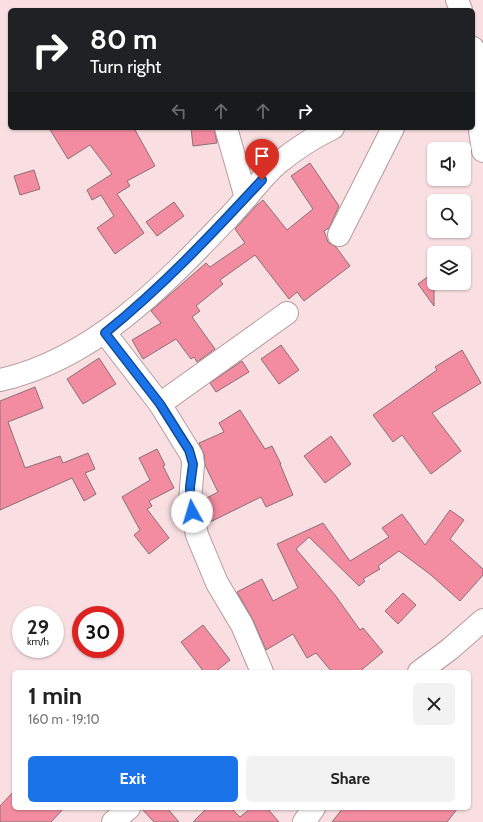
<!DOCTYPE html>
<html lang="en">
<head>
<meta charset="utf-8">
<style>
	body { margin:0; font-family:Cabin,sans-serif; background:#f2f2f2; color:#222; height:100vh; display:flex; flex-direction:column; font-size:15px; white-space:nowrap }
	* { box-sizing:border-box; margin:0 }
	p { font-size:13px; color:#767676 }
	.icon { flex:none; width:22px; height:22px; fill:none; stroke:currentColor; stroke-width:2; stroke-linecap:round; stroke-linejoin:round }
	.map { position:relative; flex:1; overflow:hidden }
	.side { position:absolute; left:12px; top:670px; width:459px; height:140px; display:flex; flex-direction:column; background:#fff; border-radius:6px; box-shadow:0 1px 3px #0004 }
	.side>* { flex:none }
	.top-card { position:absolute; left:8px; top:8px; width:467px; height:122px; border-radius:6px; box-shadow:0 1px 3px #0004; background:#202124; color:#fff; overflow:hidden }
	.controls { position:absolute; left:427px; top:142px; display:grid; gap:8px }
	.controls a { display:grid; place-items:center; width:44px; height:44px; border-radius:6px; background:#fff; box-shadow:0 1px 3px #0004; font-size:20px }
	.speed { position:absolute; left:12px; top:606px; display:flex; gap:8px; font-size:20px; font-weight:700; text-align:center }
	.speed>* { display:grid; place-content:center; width:52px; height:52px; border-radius:50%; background:#fff; box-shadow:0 1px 3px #0004; line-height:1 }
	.speed small { font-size:10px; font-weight:400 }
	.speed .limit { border:6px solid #d22; background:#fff; color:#111 }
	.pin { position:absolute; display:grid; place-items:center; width:34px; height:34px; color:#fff; margin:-41px -17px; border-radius:50% 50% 50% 0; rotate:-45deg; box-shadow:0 0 4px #0007 }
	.pin .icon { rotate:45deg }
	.me { position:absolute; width:44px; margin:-22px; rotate:354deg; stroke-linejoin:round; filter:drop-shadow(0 0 3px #0008) }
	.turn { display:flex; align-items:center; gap:14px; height:84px; padding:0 16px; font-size:18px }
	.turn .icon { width:52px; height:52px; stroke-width:2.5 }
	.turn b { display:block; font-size:28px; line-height:34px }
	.lanes { display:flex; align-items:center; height:38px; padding:0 16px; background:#0003; justify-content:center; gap:20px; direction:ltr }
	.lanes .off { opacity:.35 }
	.round { display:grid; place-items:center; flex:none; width:42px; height:42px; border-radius:6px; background:#f2f2f2 }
	.head { display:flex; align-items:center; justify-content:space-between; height:68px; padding:0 16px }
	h1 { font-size:24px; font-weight:700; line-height:30px }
	.action { display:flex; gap:8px; margin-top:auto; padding:8px 16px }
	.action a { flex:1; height:46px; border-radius:6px; background:#1a73e8; color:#fff; font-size:16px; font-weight:700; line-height:46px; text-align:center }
	.action a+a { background:#f2f2f2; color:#222 }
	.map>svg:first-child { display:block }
</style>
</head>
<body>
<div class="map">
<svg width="483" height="822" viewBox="0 0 483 822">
	<rect width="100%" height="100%" fill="#f9dfe2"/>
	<g fill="#f38ca0" stroke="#887074">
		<path d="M49 128H134L155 166 127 181 130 186 117 194 144 233 115 254 97 228 114 216 101 195 92 200 87 190 112 174 90 145 68 159Z"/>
		<path d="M191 128H214L217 143 193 146Z"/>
		<path d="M310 163 339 206 329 228 324 231 328 242 336 247 350 266 304 301 297 292 289 299 255 255 220 280 223 284 196 306 200 311 192 317 215 349 197 362 194 357 191 359 176 339 143 359 132 340 161 323 151 311 206 263 210 267 245 243 235 229 257 205 263 200 287 230 313 209 291 176Z"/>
		<path d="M34 170 40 189 20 195 14 176Z"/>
		<path d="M174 202 184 216 157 236 146 222Z"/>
		<path d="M434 272V306L418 284Z"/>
		<path d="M281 345 299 370 279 384 261 359Z"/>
		<path d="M462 350 481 383 432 413 461 451 431 474 402 435 393 442 373 415 437 370 435 367Z"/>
		<path d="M99 358 116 384 83 404 67 379Z"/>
		<path d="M242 361 249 372 216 392 210 383Z"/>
		<path d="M35 387 43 408 8 422 25 468 60 456 63 463 88 453 95 469 85 473 96 494 84 501 72 478 0 510V401Z"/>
		<path d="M240 410 265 449 272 446 281 464H280L293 495 266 507 261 497 208 523 203 500 218 492 205 465 204 454 199 443 224 432 219 423Z"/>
		<path d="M331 436 351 464 325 483 304 456Z"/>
		<path d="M157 449 165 465 163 466 174 488 149 501 152 506 147 509 169 538 149 554 134 535 140 530 122 497 150 480 139 458Z"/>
		<path d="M450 510 464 520 450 539 483 569V575L460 601 431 575 399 551 378 566 380 569 363 579 365 581 359 586 309 537 296 549 335 595 360 630 363 628 383 652 359 672H332L316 653 307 658 293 634 266 650 253 620 237 592 262 579 273 601 298 588 277 544 323 523 350 561 389 537 382 528 402 514 425 545Z"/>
		<path d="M403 593 416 605 398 624 385 611Z"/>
		<path d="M203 625 230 660 215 672H204L181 642Z"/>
		<path d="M14 791V808H64L51 822H0V806Z"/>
		<path d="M141 808H167L179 822H154Z"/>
		<path d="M207 808H231L240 817 251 808H267L279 822H193Z"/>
		<path d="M343 808H458L447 822H332Z"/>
	</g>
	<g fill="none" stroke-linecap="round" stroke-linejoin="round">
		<g stroke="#b49b9e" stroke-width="24">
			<g id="minor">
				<path d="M457 0 461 10"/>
				<path d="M473 48 479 68"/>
				<path d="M473 82 483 151"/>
				<path d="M226 128 246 198"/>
				<path d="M339 235 393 128"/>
				<path d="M105 333 160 404 192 456 193 464 190 501 197 535 217 583 242 625 262 672"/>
				<path d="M0 380C94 359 164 285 228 218 245 201 259 180 277 164 293 151 314 137 333 128"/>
				<path d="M160 404 287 313"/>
				<path d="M419 672 450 649 483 620"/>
				<path d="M113 822 129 808"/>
				<path d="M304 822 314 808"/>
			</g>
		</g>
		<use href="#minor" stroke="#fff" stroke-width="22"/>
	</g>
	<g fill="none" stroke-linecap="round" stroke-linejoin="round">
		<g stroke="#114b97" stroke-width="10">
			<path id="route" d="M192 512 190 501V487L193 464 189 450 160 404 105 333C162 287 212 234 262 180"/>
		</g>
		<use href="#route" stroke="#1a73e8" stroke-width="7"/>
	</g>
</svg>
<div class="controls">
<a><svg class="icon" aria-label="sound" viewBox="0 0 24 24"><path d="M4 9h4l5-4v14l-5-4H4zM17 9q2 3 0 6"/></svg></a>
<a><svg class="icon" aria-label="search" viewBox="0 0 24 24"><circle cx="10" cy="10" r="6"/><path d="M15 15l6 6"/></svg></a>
<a><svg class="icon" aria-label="layers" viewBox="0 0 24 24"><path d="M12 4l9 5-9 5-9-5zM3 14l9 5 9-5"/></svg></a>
</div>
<div class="speed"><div>29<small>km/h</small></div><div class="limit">30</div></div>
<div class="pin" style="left:262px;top:180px;background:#d93025"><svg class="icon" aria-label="arrive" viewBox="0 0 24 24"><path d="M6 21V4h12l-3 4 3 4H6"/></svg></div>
<svg class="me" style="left:192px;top:512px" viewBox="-20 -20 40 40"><circle r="19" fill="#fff"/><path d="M0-13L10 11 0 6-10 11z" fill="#1a73e8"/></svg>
<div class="top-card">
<div class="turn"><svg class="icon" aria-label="right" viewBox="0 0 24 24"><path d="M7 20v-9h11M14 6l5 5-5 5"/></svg><div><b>80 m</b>Turn right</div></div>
<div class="lanes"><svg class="icon off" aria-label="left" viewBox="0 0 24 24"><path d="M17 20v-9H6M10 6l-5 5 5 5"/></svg><svg class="icon off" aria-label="ahead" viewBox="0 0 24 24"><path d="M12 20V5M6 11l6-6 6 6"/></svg><svg class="icon off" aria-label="ahead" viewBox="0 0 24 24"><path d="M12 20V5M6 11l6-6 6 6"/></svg><svg class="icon" aria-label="right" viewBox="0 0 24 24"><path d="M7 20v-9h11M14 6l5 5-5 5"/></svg></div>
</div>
<section class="side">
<div class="head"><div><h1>1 min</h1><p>160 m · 19:10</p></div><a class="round"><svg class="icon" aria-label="close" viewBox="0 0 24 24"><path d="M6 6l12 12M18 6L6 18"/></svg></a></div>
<div class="action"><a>Exit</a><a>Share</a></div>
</section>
</div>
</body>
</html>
